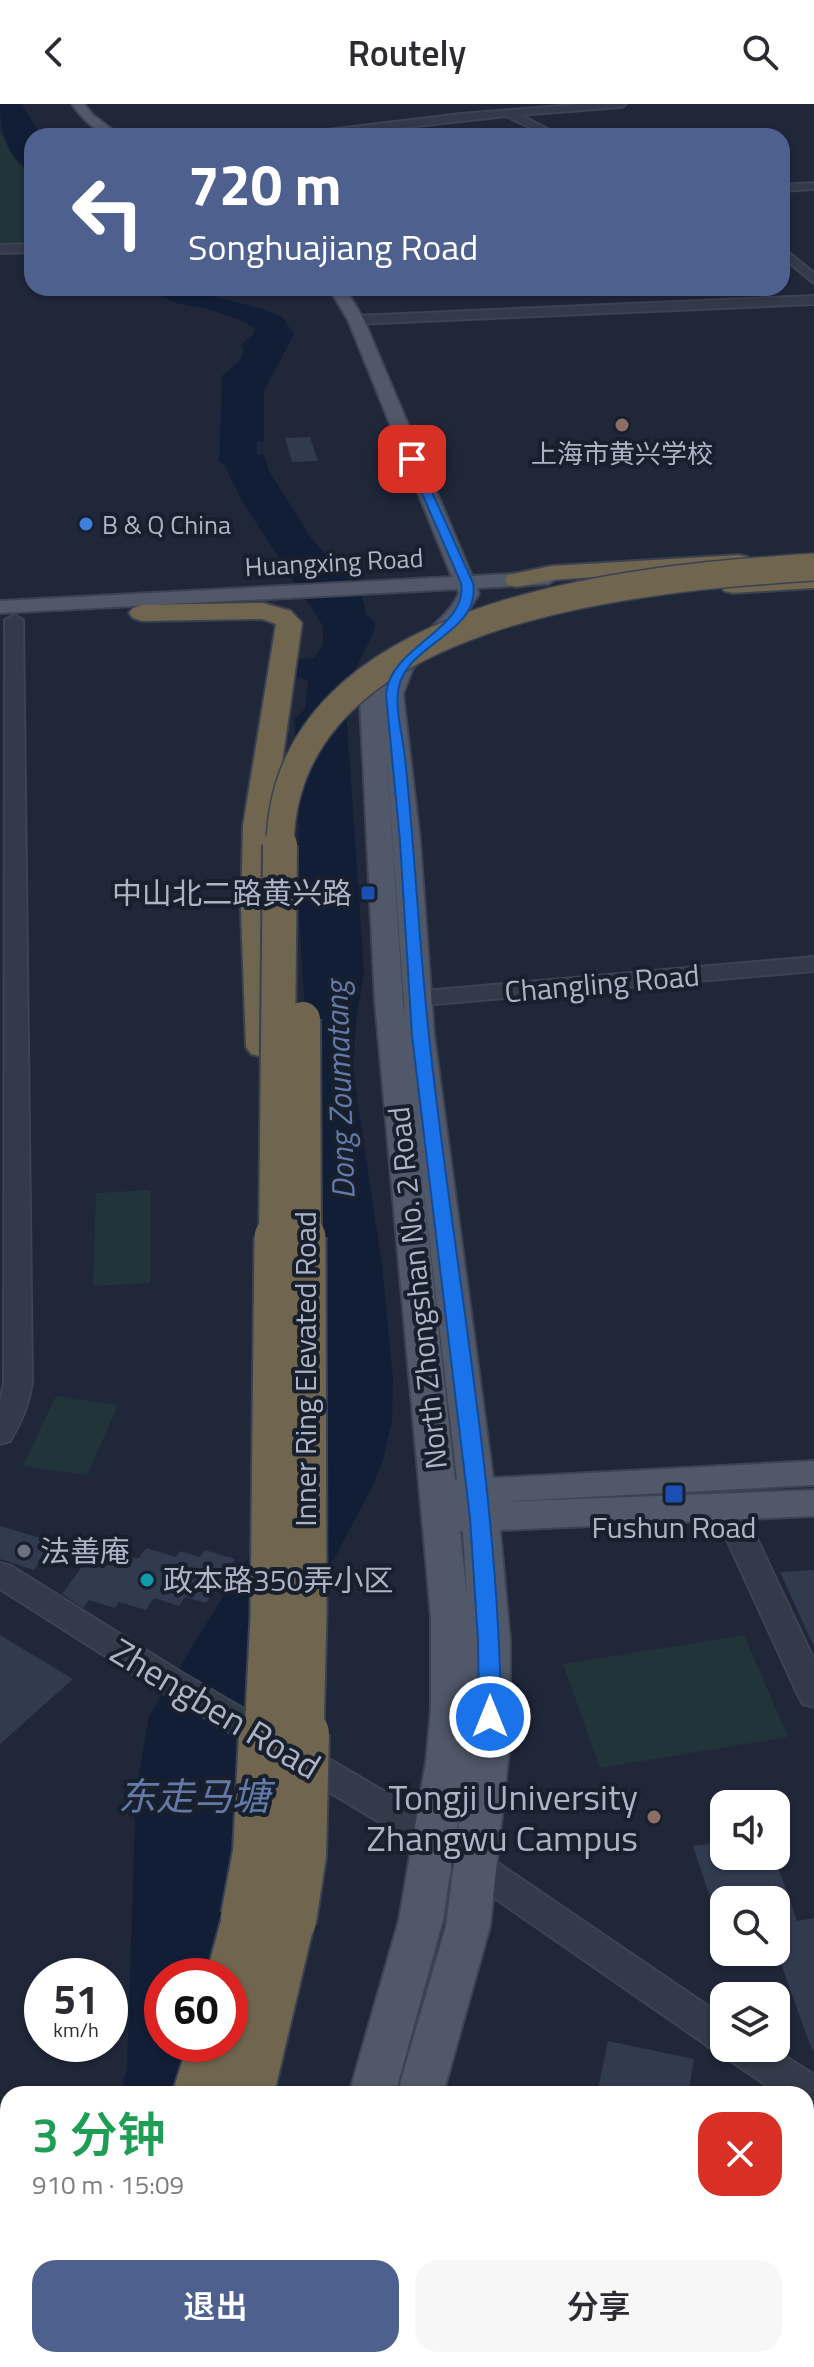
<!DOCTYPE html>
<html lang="zh">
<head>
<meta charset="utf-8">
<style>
	body { margin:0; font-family:"Titillium Web","Noto Sans SC",sans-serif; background:#f7f7f7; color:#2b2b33; height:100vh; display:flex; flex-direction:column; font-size:30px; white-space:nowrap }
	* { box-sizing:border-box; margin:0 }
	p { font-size:26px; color:#7c7c81 }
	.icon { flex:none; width:44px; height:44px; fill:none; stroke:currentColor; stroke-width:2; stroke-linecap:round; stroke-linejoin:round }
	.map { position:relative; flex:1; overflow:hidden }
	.details { position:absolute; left:0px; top:1982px; width:814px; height:282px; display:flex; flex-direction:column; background:#fff; border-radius:24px 24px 0 0; box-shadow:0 2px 6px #0004 }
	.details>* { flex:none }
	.top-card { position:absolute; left:24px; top:24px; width:766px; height:168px; border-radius:24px; box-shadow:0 2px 6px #0004; background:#4e608e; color:#fff; overflow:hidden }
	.controls { position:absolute; left:710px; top:1686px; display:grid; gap:16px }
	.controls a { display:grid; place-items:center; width:80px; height:80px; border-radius:16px; background:#fff; box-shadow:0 2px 6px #0004; font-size:40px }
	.speed { position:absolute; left:24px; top:1854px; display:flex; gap:16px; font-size:40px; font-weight:700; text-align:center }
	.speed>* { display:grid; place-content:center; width:104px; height:104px; border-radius:50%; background:#fff; box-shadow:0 2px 6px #0004; line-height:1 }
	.speed small { font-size:20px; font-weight:400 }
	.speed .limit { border:12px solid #d22; background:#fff; color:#111 }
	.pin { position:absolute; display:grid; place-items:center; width:68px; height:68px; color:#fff; margin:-34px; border-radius:16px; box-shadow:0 4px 12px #0006 }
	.me { position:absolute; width:88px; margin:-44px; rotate:0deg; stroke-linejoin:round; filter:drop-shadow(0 0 6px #0008) }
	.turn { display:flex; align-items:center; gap:28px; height:168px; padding:0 32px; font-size:36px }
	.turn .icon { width:104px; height:104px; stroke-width:2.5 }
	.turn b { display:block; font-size:56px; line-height:68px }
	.round { display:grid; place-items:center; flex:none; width:84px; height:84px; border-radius:24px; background:#f7f7f7 }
	.summary { display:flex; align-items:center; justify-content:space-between; height:136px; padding:0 32px }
	h1 { font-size:48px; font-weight:600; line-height:60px; color:#1e9e55 }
	.action { display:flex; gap:16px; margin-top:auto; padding:16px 32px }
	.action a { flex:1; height:92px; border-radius:24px; background:#4e608e; color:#fff; font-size:32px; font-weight:600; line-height:92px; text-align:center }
	.action a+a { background:#f7f7f7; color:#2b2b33 }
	header { display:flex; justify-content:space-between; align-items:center; height:104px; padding:0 32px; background:#fff; font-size:36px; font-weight:600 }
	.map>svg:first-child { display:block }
</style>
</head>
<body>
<header><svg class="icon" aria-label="back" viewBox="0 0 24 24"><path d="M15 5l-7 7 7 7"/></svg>Routely<svg class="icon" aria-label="search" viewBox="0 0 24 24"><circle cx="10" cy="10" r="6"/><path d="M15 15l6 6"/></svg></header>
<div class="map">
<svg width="814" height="2263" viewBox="0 0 814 2263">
	<rect width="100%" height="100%" fill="#1f2739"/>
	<g fill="#21343a">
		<path d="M0 27 19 61 32 68V139H0Z"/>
		<path d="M150 1086V1179L93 1182 96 1089Z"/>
		<path d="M56 1292 118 1301 87 1371 23 1362Z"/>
		<path d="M744 1531 788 1633 600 1664 563 1560Z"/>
	</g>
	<g fill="#121e36">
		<path d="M0 0H22L41 32H32V68C6 53 0 27 0 0Z"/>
		<path d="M126 184H180L263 205 282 213 294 230 264 287V337L257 338V350L264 351 269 367 311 434 362 491 366 510 376 520C367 551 345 571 346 604L364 868 356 918 353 967 382 1161 393 1275 392 1316 383 1356 373 1381 335 1453 321 1473 224 1872H162V1940H211L195 1990H120L127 1965 136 1686 149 1612 241 1464 315 1363 306 926 298 792 299 700 294 615 305 605 308 577 293 571 295 556 314 554 323 541V522L241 395 224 360 219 358 222 272 240 257 244 246 240 241 254 230 255 225 245 218 208 205 176 199 158 190Z"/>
		<path d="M8 2077V2217L0 2221V2082Z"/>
		<path d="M814 2113V2219L806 2226V2116Z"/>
		<path d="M671 2256H785L782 2263H668Z"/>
	</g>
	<g fill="#313b50">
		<path d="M310 333 318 357 292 358 285 334Z"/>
		<path d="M0 1422 54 1438 34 1466 0 1455Z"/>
		<path d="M146 1444 176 1453 180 1447 200 1453 205 1446 235 1455 206 1499 185 1493 179 1502 154 1494 146 1506 119 1498 115 1504 89 1496 83 1504 62 1490 90 1452 112 1458 118 1450 138 1455Z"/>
		<path d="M814 1466V1543L780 1468Z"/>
		<path d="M0 1531 73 1575 0 1640Z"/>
		<path d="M724 1738V1752H774L797 1817 814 1814V1946H812L776 1846V1796H711L693 1742Z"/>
		<path d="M608 1937 694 1955 688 1990H597Z"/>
	</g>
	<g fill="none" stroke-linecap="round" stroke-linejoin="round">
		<g stroke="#3c4353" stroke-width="4">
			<g id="minor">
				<path d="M584 0H626L621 3 520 11 561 32H548L506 12 329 32H298L303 29 461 10Z"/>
				<path d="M814 79V85L782 87V81Z"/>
				<path d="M32 140V148L0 149V141Z"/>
				<path d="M782 143 814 169V179L782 153Z"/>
				<path d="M814 192V200L356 220 349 216 356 212Z"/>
				<path d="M14 511 23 516 32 1279C29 1299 21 1319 10 1337L0 1340V1298L4 1279 5 516Z"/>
				<path d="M814 853V867L389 904 381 902 378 897 381 892 389 890Z"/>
				<path d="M727 1393 738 1396 742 1403 814 1556V1603L803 1600 798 1591 712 1403 716 1396Z"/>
				<path d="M0 1459 11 1462 179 1567 445 1723 724 1913V1944H772L814 1971V2009L806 2006V1990H780L728 1955 725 1949 711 1944 421 1743 157 1585 0 1485Z"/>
			</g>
		</g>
		<g stroke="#3c4353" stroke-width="4">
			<g id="major">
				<path d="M72 0H84L93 11 121 32C99 32 85 18 72 0Z"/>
				<path d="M329 184H345L364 216 472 472 548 468 558 474 548 480 477 484 479 490 459 521 413 564 403 590 420 737 434 931 493 1374 814 1357V1381L496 1398 814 1386V1412L500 1426 510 1536V1638L490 1822 443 1990H397L446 1822 464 1678 443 1816 395 1990H349L399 1816 426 1658 431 1606V1512L375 897 359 577 366 564H382L385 569 382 586C392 542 440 528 459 490L457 485 0 509V497L452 473 348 216ZM386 644 405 913 403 897ZM419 1047 457 1375 455 1376ZM460 1427 463 1428 467 1495Z"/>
				<path d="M238 2256H290L287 2263H235Z"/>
				<path d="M292 2256H344L341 2263H289Z"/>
			</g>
		</g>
		<g stroke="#3a4151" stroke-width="4">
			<g id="highway">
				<path d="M739 451 748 453 751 458 748 463 551 476 517 483 508 481 505 476 508 471 551 462Z"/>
				<path d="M814 470V484L733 489 724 487 721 482 724 477 733 475Z"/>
				<path d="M263 499 291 507 302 519 273 722V806L280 943 275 950 263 953 251 950 246 943 241 806 243 722 276 520 262 515 142 517 133 514 129 509 133 504 142 501Z"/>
				<path d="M248 1792 266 1798 269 1803 289 1794 307 1801 315 1816 274 1990H172L188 1940H230V1922L235 1925 241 1902 230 1906V1872H206L222 1813 230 1798Z"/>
				<path d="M79 2256H187L184 2263H76Z"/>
			</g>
		</g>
		<use href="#minor" fill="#333a49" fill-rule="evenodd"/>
		<use href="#major" fill="#505869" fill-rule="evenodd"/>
		<use href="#highway" fill="#70664f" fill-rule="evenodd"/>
		<g stroke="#3a4151" stroke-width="30" stroke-linecap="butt">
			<path id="highway-bridge-far3" d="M280 743C282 504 638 474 814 463"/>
		</g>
		<g stroke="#3a4151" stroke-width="38" stroke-linecap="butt">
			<g id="highway-bridge-far2">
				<path d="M303 915 304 1135"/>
				<path d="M276 1135 280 741"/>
			</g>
		</g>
		<g stroke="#3a4151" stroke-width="47" stroke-linecap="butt">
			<g id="highway-bridge-far1">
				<path d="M266 1632 272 1513 276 1133"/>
				<path d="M302 1632 305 1511 304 1133"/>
			</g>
		</g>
		<g stroke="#3a4151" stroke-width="58" stroke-linecap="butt">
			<g id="highway-bridge">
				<path d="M248 1813 260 1749 266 1630"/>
				<path d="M289 1816 299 1751 302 1630"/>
			</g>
		</g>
		<use href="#highway-bridge-far3" stroke="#70664f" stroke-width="27"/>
		<use href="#highway-bridge-far2" stroke="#70664f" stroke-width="34"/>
		<use href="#highway-bridge-far1" stroke="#70664f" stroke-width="43"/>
		<use href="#highway-bridge" stroke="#70664f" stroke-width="54"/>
	</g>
	<path fill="#1a73e8" stroke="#114b97" stroke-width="2" d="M412 352 417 355 473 479C482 527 408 540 399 582 394 603 403 633 405 654 415 747 419 840 429 932 453 1159 499 1384 501 1613L498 1619 490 1621 482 1619 479 1613 478 1536 470 1414 412 931 400 737 386 590C390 542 469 525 461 479L407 355Z"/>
	<g fill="#8d6e63" stroke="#181f2d" stroke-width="3">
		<circle cx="622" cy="321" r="8"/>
		<circle cx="654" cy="1713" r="8"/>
	</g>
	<circle fill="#3f7fe0" stroke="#181f2d" stroke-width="3" cx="86" cy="420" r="8"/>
	<g fill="#1a4fb4" stroke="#181f2d" stroke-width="3">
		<rect x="360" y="781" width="16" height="16" rx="4"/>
		<rect x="664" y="1380" width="20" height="20" rx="4"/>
	</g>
	<circle fill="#6b7280" stroke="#181f2d" stroke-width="3" cx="24" cy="1447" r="8"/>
	<circle fill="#0f9aa8" stroke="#181f2d" stroke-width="3" cx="147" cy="1476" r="8"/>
	<g text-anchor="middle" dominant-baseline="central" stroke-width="8" stroke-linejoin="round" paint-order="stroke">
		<g font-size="26" fill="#adb4c6" stroke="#181f2d">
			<text x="622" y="349">上海市黄兴学校</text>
			<text x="102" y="420" text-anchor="start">B &amp; Q China</text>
		</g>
		<g font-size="26" fill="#adb4c6" stroke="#181f2d">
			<text transform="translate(334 458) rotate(-3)">Huangxing Road</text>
		</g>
		<g font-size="30" fill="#adb4c6" stroke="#181f2d" text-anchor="start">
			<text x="352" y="789" text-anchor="end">中山北二路黄兴路</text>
			<text x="674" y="1423" text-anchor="middle">Fushun Road</text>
			<text x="40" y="1447">法善庵</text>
			<text x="163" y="1476">政本路350弄小区</text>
		</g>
		<g font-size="30" fill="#adb4c6" stroke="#181f2d">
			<text transform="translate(602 879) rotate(-5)">Changling Road</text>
			<text transform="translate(417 1184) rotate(-96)">North Zhongshan No. 2 Road</text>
			<text transform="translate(305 1265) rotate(-90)">Inner Ring Elevated Road</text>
		</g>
		<g font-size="32" font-style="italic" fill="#637aa8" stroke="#181f2d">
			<text transform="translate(339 986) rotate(-92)">Dong Zoumatang</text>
		</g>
		<g font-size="36" fill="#adb4c6" stroke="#181f2d">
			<text transform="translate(216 1604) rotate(31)">Zhengben Road</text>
		</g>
		<g font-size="36" fill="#adb4c6" stroke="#181f2d" text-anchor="end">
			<text x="638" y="1692">Tongji University<tspan x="638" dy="41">Zhangwu Campus</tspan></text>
		</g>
		<g font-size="38" font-style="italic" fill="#637aa8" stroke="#181f2d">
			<text x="194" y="1692">东走马塘</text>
		</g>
	</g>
</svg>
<div class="controls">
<a><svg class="icon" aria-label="sound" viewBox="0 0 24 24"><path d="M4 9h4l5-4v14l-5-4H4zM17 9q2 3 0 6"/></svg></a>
<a><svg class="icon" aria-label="search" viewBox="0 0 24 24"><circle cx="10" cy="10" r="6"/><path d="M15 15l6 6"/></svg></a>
<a><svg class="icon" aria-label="layers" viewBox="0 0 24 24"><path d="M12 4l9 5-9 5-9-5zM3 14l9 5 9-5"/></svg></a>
</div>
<div class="speed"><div>51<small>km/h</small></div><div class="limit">60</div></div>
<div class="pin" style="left:412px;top:355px;background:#d93025"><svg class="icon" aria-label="arrive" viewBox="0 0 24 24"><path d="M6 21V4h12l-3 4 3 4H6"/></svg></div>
<svg class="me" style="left:490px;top:1613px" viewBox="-20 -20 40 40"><circle r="17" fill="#1a73e8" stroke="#fff" stroke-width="3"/><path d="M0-11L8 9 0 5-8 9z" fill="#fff"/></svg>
<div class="top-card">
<div class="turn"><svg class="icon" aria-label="left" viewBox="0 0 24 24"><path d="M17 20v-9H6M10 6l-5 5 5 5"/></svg><div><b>720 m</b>Songhuajiang Road</div></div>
</div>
<section class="details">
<div class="summary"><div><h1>3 分钟</h1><p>910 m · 15:09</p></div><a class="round" style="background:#d93025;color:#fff"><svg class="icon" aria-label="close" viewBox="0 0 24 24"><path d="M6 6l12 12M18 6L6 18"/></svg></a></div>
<div class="action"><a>退出</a><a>分享</a></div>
</section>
</div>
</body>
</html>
